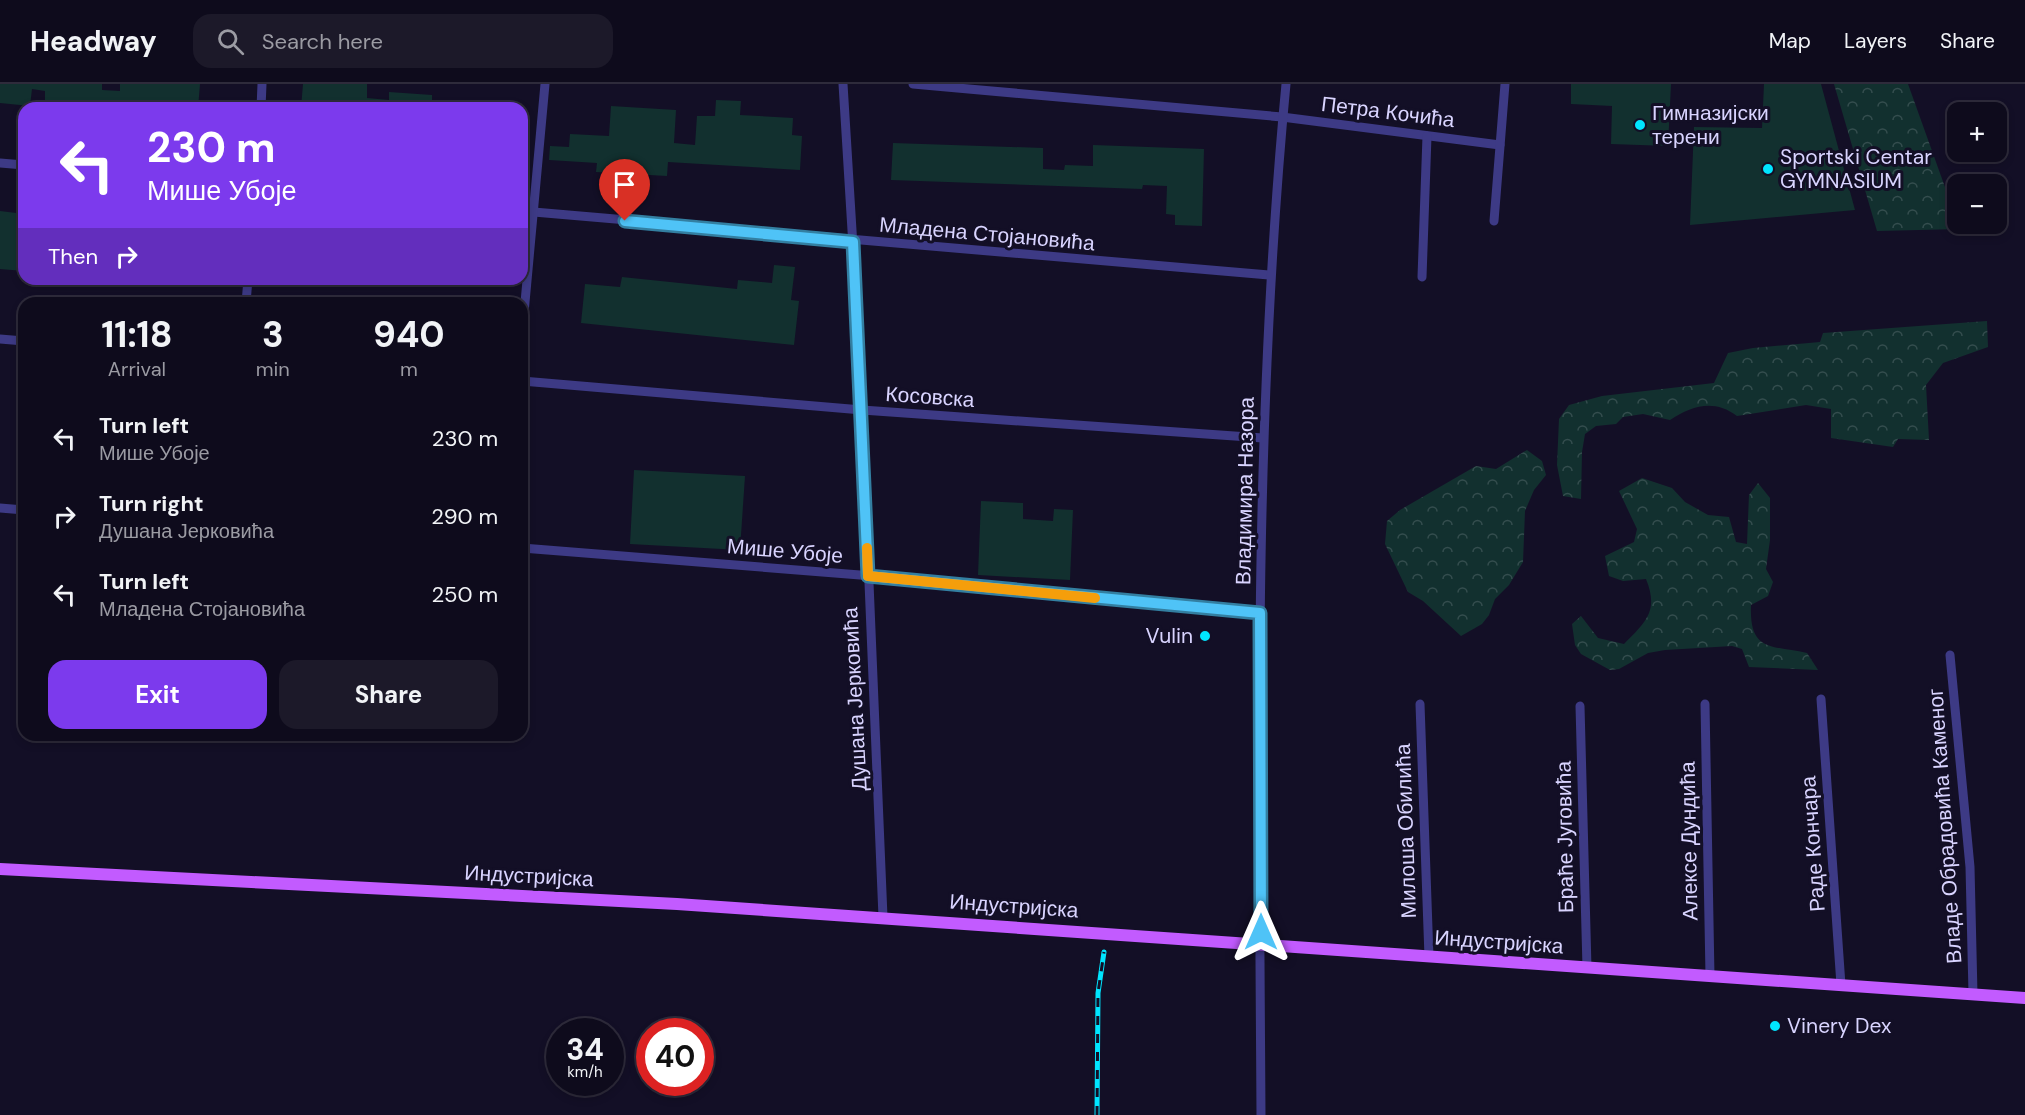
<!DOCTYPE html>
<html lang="en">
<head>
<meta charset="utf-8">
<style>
	body { margin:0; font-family:"DM Sans",sans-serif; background:#1c1929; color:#f1f3f6; height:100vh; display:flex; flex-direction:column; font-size:22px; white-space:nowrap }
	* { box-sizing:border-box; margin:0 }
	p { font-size:20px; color:#9b9ba3 }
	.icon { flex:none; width:33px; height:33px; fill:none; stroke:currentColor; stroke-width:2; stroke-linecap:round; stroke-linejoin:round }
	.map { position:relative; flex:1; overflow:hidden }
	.details { position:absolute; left:18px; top:213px; width:510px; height:444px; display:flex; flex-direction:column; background:#0e0b1c; border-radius:18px; box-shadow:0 3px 9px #0003,0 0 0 2px #2e2b3b }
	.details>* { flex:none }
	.guide { position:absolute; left:18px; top:18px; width:510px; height:183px; border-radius:18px; box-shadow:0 3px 9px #0003,0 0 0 2px #2e2b3b; background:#7c3aed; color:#fff; overflow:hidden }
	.controls { position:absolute; left:1947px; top:18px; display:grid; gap:12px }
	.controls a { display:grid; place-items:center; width:60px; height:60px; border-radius:12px; background:#0e0b1c; box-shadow:0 3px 9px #0003,0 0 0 2px #2e2b3b; font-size:30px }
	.speed { position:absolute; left:546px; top:934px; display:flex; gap:12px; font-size:30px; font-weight:700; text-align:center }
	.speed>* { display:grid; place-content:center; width:78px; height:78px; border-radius:50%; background:#0e0b1c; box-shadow:0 3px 9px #0003,0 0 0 2px #2e2b3b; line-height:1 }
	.speed small { font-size:15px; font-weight:400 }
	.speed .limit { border:9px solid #d22; background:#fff; color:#111 }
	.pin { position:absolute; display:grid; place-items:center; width:51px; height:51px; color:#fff; margin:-62px -26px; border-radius:50% 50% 50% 0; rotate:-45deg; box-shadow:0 0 6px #0007 }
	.pin .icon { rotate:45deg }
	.me { position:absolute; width:66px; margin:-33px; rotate:0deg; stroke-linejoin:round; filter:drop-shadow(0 0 4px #0008) }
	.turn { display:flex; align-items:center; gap:21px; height:126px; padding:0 30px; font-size:27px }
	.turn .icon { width:78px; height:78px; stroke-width:2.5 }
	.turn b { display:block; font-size:42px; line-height:51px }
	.then { display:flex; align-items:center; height:57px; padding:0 30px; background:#0003; gap:12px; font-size:22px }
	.eta { display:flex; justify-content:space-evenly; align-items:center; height:102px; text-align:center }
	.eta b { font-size:36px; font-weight:700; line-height:42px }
	.primary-button { display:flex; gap:12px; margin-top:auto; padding:12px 30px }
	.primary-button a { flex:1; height:69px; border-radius:18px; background:#7c3aed; color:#fff; font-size:24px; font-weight:700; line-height:69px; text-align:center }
	.primary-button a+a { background:#1c1929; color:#f1f3f6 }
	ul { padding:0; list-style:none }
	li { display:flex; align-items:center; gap:18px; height:78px; padding:0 30px }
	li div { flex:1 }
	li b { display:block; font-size:22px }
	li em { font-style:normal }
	header { display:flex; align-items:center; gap:36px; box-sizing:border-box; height:84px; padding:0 30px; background:#0e0b1c; border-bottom:2px solid #2e2b3b }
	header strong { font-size:28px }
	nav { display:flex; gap:33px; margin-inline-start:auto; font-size:21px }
	.search { width:420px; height:54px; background:#1c1929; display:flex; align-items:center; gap:15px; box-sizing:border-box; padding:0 21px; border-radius:18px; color:#9b9ba3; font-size:22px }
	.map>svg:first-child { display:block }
</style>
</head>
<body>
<header>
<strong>Headway</strong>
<div class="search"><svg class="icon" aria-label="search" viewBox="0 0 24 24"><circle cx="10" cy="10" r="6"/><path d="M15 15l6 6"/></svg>Search here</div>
<nav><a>Map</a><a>Layers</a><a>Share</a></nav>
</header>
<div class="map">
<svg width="2025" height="1031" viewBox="0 0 2025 1031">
	<defs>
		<pattern id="forest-crowns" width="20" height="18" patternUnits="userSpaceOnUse" patternTransform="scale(1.5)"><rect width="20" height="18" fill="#12302f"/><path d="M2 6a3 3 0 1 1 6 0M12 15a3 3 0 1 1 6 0" fill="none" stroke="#344d4e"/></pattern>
	</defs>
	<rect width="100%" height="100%" fill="#130f26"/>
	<g fill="#12302f">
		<path d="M0 0H102V6L120 7V0H200L198 24H63L64 18 45 16V7L32 5 30 22 0 19Z"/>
		<path d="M303 0H367V14L389 16V8L432 11V18L498 24H301Z"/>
		<path d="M1571 0H1671L1668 62 1611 60 1612 22 1571 20Z"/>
		<path d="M1764 0H1821L1855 126 1690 141 1694 43 1762 44Z"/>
		<path d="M716 16 741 17 740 31 793 34 792 51 802 52 800 86 668 78 667 92 596 88 597 79 549 76 550 62 569 63 570 50 609 52 611 22 676 26 674 59 695 61 697 32H715Z"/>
		<path d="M893 59 1043 64V85L1064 86 1065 81 1093 82V61L1204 65 1202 142 1175 141V131L1166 130 1167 102 1143 101 1142 105 891 96Z"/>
		<path d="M0 127 24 130V187L0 185Z"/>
		<path d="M774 181 795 183 791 216 799 217 794 261 581 239 585 200 620 203 622 193 737 205 738 196 772 199Z"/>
		<path d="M634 386 745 392 740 466 630 460Z"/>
		<path d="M981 417 1023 419V435L1053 437 1054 425 1073 426 1070 496 978 491Z"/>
	</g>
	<g fill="url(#forest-crowns)">
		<path d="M1834 0H1908L1960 145 1877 147Z"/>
		<path d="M1987 237 1988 263 1943 279 1926 301 1929 356 1898 355 1893 363 1831 354V325L1806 321 1737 332C1715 315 1692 321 1670 336L1643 330 1623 333 1616 340 1596 342 1585 350 1582 368 1581 415 1563 412 1557 381 1559 335 1569 321 1602 312 1714 299 1728 269 1753 264 1820 258 1823 249Z"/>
		<path d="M1527 366 1542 377 1546 391 1534 406 1525 427 1523 478 1509 501 1495 515 1489 531 1482 540 1461 552 1423 517 1408 508 1385 460 1387 437 1400 426 1476 382 1496 385Z"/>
		<path d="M1642 394 1672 404 1685 418 1708 431 1729 433 1736 458 1747 460 1749 411 1758 399 1770 414V456L1766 485 1773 498 1768 512 1751 521C1749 568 1771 561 1807 569L1818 586 1749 583 1742 565 1732 562 1665 566 1648 569 1619 585 1610 586 1581 570 1575 561 1572 540 1581 532 1598 554 1624 560C1646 538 1659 527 1646 495L1623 497 1609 492 1605 472 1634 458 1637 445 1619 407Z"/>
	</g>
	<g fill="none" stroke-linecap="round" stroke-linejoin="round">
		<g stroke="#3d3a85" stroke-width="9">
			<path d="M843 0 859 260 883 833"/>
			<path d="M913 0 1282 33 1500 61"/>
			<path d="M261 24 262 0"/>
			<path d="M0 79 24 81"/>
			<path d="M522 127 1269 191"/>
			<path d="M1494 137 1505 0"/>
			<path d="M1422 193 1427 52"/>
			<path d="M246 219 248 195"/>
			<path d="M522 251 545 0"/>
			<path d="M0 255 24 257"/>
			<path d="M522 297 862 326 1263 354"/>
			<path d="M0 424 24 426"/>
			<path d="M522 464 860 491 1260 529"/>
			<path d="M1950 571 1970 783 1973 910"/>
			<path d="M1821 615 1841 901"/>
			<path d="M1420 620 1429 873"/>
			<path d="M1705 620 1710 892"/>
			<path d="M1580 622 1587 884"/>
			<path d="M1261 1031C1259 687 1253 343 1286 0"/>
		</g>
		<path stroke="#c25bff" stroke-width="12" d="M0 785 677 820 2025 914"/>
		<g stroke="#00e5ff" stroke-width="5">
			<path id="rail" d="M1097 1031 1098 909 1104 868"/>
		</g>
		<use href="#rail" stroke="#130f26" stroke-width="3" stroke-dasharray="9" stroke-linecap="butt"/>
	</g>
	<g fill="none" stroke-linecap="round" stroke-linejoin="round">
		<g stroke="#337fa1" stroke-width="15">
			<path id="route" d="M625 137 853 158 868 492 1260 529 1261 848"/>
		</g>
		<use href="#route" stroke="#4fc3f7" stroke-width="10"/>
		<path stroke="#f59e0b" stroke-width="10" d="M867 464 868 492 1095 514"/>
	</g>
	<g fill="#00e5ff" stroke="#130f26" stroke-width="2">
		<circle cx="1640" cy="41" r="6"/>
		<circle cx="1768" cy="85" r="6"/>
		<circle cx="1205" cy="552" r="6"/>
		<circle cx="1775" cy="942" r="6"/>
	</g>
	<g text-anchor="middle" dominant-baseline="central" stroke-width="6" stroke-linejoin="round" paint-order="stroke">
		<g font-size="21" fill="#d9d4ff" stroke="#130f26">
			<text transform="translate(1388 28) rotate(7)">Петра Кочића</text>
			<text transform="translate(987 150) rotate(5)">Младена Стојановића</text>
			<text transform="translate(930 313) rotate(4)">Косовска</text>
			<text transform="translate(1245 407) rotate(-89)">Владимира Назора</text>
			<text transform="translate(785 467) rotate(5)">Мише Убоје</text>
			<text transform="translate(855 615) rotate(-93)">Душана Јерковића</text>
			<text transform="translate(1945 742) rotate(-94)">Владе Обрадовића Каменог</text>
			<text transform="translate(1406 747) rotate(-92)">Милоша Обилића</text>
			<text transform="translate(1565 753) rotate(-91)">Браће Југовића</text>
			<text transform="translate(1689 757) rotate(-91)">Алексе Дундића</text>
			<text transform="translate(1813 760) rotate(-94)">Раде Кончара</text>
			<text transform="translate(529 792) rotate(3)">Индустријска</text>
			<text transform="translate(1014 822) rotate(4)">Индустријска</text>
			<text transform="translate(1499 858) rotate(4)">Индустријска</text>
		</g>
		<g font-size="21" fill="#d9d4ff" stroke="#130f26" text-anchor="start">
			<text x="1652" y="29">Гимназијски<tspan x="1652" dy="24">терени</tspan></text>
			<text x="1780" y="73">Sportski Centar<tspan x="1780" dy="24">GYMNASIUM</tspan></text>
			<text x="1193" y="552" text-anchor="end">Vulin</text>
			<text x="1787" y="942">Vinery Dex</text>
		</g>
	</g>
</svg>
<div class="controls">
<a>+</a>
<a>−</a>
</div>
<div class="speed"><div>34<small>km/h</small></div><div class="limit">40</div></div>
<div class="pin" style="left:625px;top:137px;background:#d93025"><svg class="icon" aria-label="arrive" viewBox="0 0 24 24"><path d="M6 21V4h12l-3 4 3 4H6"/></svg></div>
<svg class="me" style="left:1261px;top:848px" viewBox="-20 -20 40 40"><path d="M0-17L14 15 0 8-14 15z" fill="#4fc3f7" stroke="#fff" stroke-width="4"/></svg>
<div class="guide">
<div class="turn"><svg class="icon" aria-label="left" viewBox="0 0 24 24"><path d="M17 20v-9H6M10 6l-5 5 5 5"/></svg><div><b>230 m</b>Мише Убоје</div></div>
<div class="then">Then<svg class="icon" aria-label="right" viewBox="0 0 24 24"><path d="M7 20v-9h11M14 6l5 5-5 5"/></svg></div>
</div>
<section class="details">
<div class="eta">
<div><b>11:18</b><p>Arrival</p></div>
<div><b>3</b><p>min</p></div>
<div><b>940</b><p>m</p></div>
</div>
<ul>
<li><svg class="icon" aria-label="left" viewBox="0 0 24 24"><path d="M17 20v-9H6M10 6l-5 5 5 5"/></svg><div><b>Turn left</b><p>Мише Убоје</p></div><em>230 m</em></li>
<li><svg class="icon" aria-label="right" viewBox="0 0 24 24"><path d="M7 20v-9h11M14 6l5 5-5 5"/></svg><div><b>Turn right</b><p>Душана Јерковића</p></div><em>290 m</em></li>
<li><svg class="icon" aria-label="left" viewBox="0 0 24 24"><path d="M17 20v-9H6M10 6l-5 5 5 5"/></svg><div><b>Turn left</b><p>Младена Стојановића</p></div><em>250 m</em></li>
</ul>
<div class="primary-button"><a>Exit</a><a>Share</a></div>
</section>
</div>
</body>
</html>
